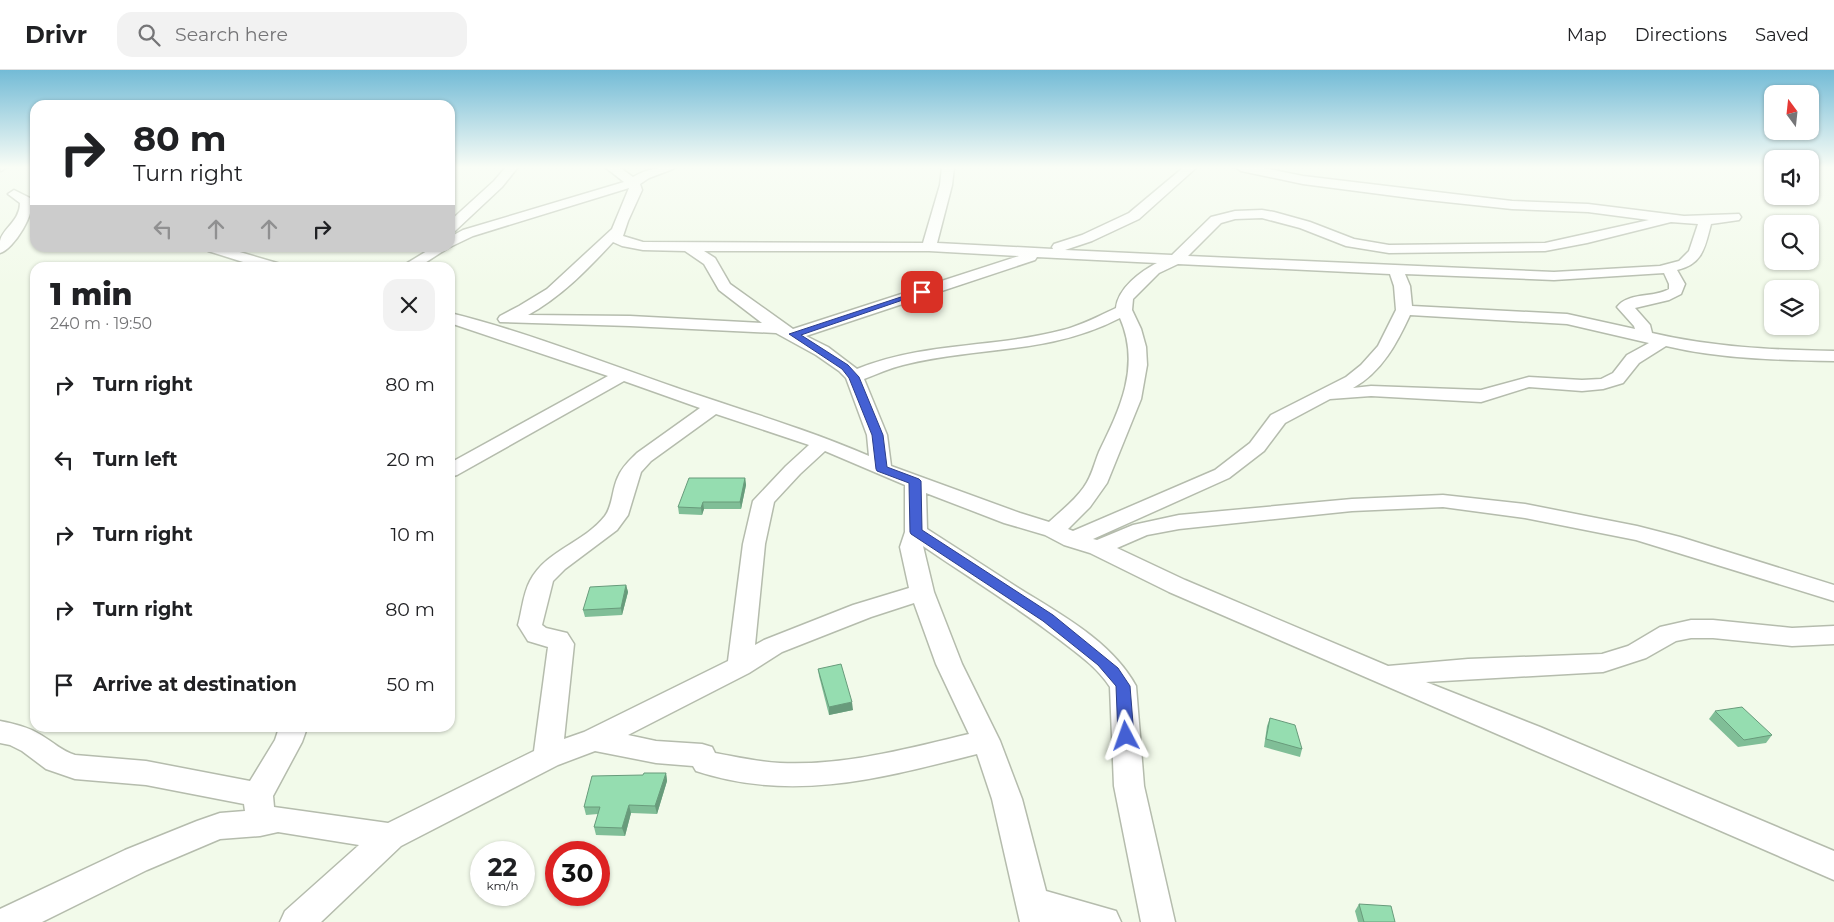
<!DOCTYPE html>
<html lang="en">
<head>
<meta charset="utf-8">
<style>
	body { margin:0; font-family:Montserrat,sans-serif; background:#f2f2f2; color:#202124; height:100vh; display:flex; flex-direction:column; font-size:19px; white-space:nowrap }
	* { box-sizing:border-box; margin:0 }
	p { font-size:16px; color:#757577 }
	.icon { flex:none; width:28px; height:28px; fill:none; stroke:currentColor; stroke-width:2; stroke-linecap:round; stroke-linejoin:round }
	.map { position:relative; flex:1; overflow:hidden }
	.sheet { position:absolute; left:30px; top:192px; width:425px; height:470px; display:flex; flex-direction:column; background:#fff; border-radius:15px; box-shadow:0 1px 4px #0004 }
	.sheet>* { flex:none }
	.top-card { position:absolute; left:30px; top:30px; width:425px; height:152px; border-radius:15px; box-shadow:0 1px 4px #0004; background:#fff; color:#202124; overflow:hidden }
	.needle { width:32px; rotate:345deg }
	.tools { position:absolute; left:1764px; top:15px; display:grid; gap:10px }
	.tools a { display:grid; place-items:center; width:55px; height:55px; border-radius:10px; background:#fff; box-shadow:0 1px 4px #0004; font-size:25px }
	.speed { position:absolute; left:470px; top:771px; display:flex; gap:10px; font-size:25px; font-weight:700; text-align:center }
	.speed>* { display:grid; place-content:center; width:65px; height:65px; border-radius:50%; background:#fff; box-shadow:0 1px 4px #0004; line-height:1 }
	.speed small { font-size:12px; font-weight:400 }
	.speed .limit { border:8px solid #d22; background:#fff; color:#111 }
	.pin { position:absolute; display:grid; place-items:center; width:42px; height:42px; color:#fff; margin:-21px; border-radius:10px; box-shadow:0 2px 8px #0006 }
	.me { position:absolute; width:55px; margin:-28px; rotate:356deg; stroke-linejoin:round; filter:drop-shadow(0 0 4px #0008) }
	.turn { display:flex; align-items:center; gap:18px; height:105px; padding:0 20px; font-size:22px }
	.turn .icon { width:65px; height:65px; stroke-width:2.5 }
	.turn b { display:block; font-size:35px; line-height:42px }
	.lanes { display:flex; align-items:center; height:48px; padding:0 20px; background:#0003; justify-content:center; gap:25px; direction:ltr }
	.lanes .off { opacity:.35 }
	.round { display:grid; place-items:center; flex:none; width:52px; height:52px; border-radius:15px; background:#f2f2f2 }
	.headline { display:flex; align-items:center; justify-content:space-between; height:85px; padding:0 20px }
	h1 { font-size:30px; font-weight:800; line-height:38px }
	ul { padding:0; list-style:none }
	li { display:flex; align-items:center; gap:15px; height:75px; padding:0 20px }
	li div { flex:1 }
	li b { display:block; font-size:19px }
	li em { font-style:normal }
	header { display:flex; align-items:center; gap:30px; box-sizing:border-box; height:70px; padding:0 25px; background:#fff; border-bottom:1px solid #e0e0e0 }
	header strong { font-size:24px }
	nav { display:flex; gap:28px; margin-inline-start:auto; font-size:18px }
	.search { width:350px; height:45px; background:#f2f2f2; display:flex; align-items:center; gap:12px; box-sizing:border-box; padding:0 18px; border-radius:15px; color:#757577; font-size:19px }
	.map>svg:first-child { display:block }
</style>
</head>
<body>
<header>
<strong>Drivr</strong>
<div class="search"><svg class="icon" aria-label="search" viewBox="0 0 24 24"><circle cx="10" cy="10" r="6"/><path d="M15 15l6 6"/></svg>Search here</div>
<nav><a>Map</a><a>Directions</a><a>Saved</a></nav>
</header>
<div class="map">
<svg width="1834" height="852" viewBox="0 0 1834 852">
	<rect width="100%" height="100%" fill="#f2faea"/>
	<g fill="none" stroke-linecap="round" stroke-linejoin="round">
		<g stroke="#b5bcad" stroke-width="3">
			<g id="street">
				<path d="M0 97H7L1 101Z"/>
				<path d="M506 97H518L502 117 455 161 450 162V151L494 111Z"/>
				<path d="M605 97H619L633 107C647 99 659 97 675 97L673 99 649 108 640 114 642 120 628 151 623 166 643 172 923 173 940 115 942 97H954L952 115 937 173 1053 179 1052 177 1054 174 1082 165 1129 143 1184 97H1197L1139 149 1092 171 1065 180 1172 185 1211 147 1235 141 1262 140 1274 142 1310 152 1354 169 1389 175 1545 173 1649 150 1588 142 1512 139 1418 129 1303 114 1241 101 1235 97H1259L1303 106 1512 131 1588 134 1684 146 1739 144 1741 147 1739 150 1711 154C1705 177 1703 194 1677 200L1685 214 1681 224 1669 230 1635 238 1650 255 1652 263C1712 277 1772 280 1834 281V291C1778 290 1721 289 1666 276L1639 293 1623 313 1603 319 1582 321 1529 317 1481 332 1371 326 1330 329 1285 353 1264 381 1229 408 1093 469 1097 470 1133 455 1179 445 1352 429 1443 425 1525 434 1637 456 1680 467 1834 515V531L1636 470 1525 448 1443 437 1352 441 1179 459 1147 465 1117 478 1185 510 1388 596 1468 589 1602 584 1628 576 1660 557 1691 550H1713L1792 558 1834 556V574L1792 576 1713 568H1691L1676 571 1646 588 1603 602 1426 612 1540 657 1834 781V810L1169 522 1090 483 1064 475 1045 465 1004 453 926 423 927 459C958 479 989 499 1020 519 1062 545 1112 572 1136 616L1144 716 1175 852H1141L1114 716 1110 617C1097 597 1078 584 1060 570 1016 536 968 507 923 476L934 522 962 594 1000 671 1022 729 1046 821 1116 841 1121 852H1020L992 729 977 684C882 708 793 733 696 701L693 696 656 693 595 681 558 695 401 776 321 852H280L285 841 359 775 278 762 260 766 220 769 147 800 42 852H0V839L125 780 197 751 220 743 245 741 244 734 146 715 75 709 46 699 22 681 10 675 0 673V651C15 654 28 657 41 665 53 672 62 681 75 685L146 691 250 711 275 670 279 658H307L302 672 273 726 274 737 388 753 534 681 548 577 528 571 518 555C522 541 523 524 530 511 546 480 584 473 605 446 613 435 612 419 618 407 622 397 630 390 637 383L700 338 624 311 457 405 450 407V393L608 306 450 253V243C527 262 602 292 677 318 741 340 807 359 869 386L867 365 846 308 839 301 816 285 776 263 630 256 500 252 498 249 500 246 519 236 547 219 612 159 629 118 473 166 450 177V167L463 160 624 112ZM1262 148 1300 158 1346 176 1389 183 1545 181 1587 173 1671 152 1698 154 1689 181 1679 191 1660 196 1554 202 1188 186 1221 153 1235 149ZM613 172 622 176 643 180 685 181 704 194 719 220 762 253 630 246 528 245C561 227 588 199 613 172ZM704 181H929L1019 186 793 259 730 214 715 188ZM1037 187 1157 193C1141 201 1118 218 1116 238 1099 246 1082 255 1063 260 995 278 923 272 857 299L828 277 806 266 1035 190ZM1178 194 1390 204 1394 216 1396 240 1378 276 1361 295 1346 307 1271 345 1250 373 1215 400 1073 461 1068 459 1090 437 1107 413 1141 329 1147 295 1146 277 1141 259 1132 240 1133 229 1159 203ZM1664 203 1669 214V219C1654 228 1628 222 1617 237L1634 256 1635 259 1567 244 1412 236 1410 216 1405 204 1554 210ZM1410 245 1567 254 1649 273 1627 285 1613 303 1601 309 1582 310 1529 307 1481 320 1371 316 1353 318C1382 302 1397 273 1410 245ZM1120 248C1141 296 1120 339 1099 382 1094 394 1092 406 1084 417 1075 430 1061 441 1049 452L1020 443 891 396 887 365 864 309C877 304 890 298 903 295 978 276 1049 285 1120 248ZM716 344 809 375 786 396 753 431 743 474 728 591 584 662 564 669 574 574 567 563 546 558 542 555 553 511 565 499 617 460 628 445 641 402 651 391ZM825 381 905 415V462L900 477 909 518 853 535 764 570 755 575 765 474 774 432 800 404ZM914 533 936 594 969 664C906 679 844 696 780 693 758 692 737 687 715 683L712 677 702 674 656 671 628 665 749 603 782 582 871 547Z"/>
				<path d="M14 120 30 128C38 141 13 180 0 183 0 180 0 175 0 171 3 158 20 151 20 133L8 124Z"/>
				<path d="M206 178H226L284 195 286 198H262L208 181Z"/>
				<path d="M432 178H448L417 198H399Z"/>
			</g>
		</g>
		<use href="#street" fill="#fff" fill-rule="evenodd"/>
	</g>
	<g fill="#80be97">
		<path d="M745 408 746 415 741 439H704L702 445 679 444 678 437Z"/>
		<path d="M626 515 628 522 622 545 585 547 583 540Z"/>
		<path d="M818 599 853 640 829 645 819 606Z"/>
		<path d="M1715 641 1772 665 1766 673 1738 677 1709 649Z"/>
		<path d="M1270 648 1302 679 1300 687 1264 677 1267 656Z"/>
		<path d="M666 703 667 711 657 744 631 743 625 766 596 765 594 757 598 744 586 745 584 737 643 705Z"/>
		<path d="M1359 834 1395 852H1358L1355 841Z"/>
	</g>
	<g fill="#689b7b">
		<path d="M745 408 746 415 741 439 740 432Z"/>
		<path d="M703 432 704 439 702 445 701 438Z"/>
		<path d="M626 515 628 522 622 545 621 538Z"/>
		<path d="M852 632 853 640 829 645V637Z"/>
		<path d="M666 703 667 711 657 744 655 736Z"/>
		<path d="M629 735 631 743 625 766 622 758Z"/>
	</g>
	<g fill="#95ddb0" stroke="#689b7b">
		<path d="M689 408H745L740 432H703L701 438 678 437Z"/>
		<path d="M626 515 621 538 583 540 590 517Z"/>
		<path d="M841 594 852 632 829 637 818 599Z"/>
		<path d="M1742 637 1772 665 1744 670 1715 641Z"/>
		<path d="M1270 648 1295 655 1302 679 1266 669Z"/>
		<path d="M644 703H666L655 736 629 735 622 758 594 757 600 737H584L592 706 643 705Z"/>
		<path d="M1359 834 1391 836 1395 852H1364Z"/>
	</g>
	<linearGradient id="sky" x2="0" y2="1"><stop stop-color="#73bbd6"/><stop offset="0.45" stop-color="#f9fdf6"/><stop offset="1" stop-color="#f9fdf6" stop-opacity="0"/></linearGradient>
	<rect width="1834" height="216" fill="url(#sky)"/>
	<path fill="#4460d3" stroke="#2c3e89" d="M919 221 926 222 801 265 848 295 859 307 883 365 887 397 919 409 921 411 922 460 1053 545 1118 598 1130 616 1134 666 1131 670 1126 672 1121 670 1118 666 1116 616 1098 595 1043 551 911 464 910 462 909 413 877 401 876 399 872 365 849 308 842 299 789 264Z"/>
</svg>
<div class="tools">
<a><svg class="needle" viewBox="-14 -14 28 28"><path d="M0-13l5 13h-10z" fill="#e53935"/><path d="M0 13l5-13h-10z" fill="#757577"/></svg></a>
<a><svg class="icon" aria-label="sound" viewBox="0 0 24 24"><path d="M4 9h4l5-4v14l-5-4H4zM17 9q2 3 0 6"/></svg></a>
<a><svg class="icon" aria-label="search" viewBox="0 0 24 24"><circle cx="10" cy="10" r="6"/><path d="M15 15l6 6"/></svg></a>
<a><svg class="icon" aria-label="layers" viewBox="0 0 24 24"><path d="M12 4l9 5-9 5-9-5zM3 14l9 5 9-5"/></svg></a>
</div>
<div class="speed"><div>22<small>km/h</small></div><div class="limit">30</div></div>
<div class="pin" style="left:922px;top:222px;background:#d93025"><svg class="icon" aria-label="arrive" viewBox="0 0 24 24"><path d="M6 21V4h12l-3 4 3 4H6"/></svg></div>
<svg class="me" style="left:1126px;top:666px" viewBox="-20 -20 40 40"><path d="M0-17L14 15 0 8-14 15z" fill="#4460d3" stroke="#fff" stroke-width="4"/></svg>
<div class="top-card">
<div class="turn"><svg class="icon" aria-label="right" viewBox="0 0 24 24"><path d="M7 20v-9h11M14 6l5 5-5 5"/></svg><div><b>80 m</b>Turn right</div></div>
<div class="lanes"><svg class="icon off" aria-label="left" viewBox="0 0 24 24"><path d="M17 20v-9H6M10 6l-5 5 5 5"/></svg><svg class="icon off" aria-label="ahead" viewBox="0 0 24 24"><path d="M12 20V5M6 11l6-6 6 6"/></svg><svg class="icon off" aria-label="ahead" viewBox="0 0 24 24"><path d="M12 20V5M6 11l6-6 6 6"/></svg><svg class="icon" aria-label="right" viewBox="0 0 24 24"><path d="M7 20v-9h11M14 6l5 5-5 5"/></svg></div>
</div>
<section class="sheet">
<div class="headline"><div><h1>1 min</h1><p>240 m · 19:50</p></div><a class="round"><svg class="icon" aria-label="close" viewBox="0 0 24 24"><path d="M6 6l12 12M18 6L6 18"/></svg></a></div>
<ul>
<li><svg class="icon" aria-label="right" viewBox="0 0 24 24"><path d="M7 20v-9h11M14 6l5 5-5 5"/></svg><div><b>Turn right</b></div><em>80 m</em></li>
<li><svg class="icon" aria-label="left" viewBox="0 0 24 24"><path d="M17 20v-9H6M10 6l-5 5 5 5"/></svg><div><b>Turn left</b></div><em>20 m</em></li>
<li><svg class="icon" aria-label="right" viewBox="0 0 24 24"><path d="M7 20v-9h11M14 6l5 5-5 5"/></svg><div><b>Turn right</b></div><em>10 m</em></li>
<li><svg class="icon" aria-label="right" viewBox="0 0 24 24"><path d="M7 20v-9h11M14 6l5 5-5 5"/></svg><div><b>Turn right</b></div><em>80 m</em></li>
<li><svg class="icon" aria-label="arrive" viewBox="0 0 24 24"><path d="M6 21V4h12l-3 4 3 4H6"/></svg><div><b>Arrive at destination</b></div><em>50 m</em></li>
</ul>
</section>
</div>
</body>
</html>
